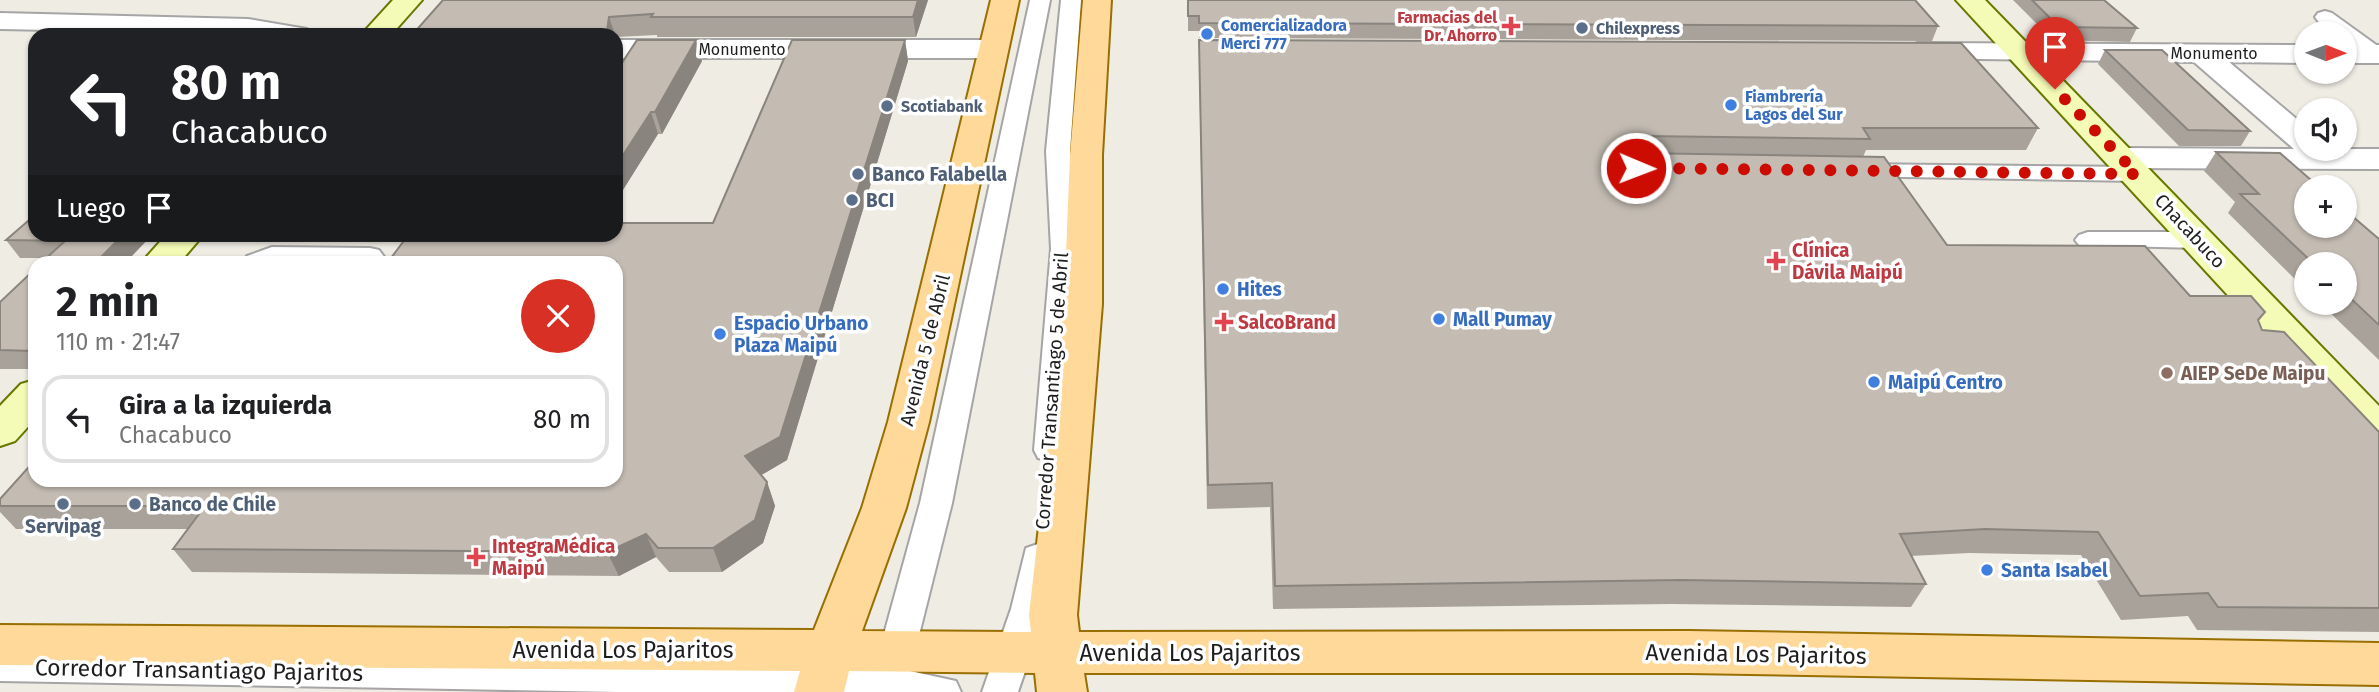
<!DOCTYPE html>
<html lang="es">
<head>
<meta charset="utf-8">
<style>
	body { margin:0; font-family:"Fira Sans",sans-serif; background:#f6f6f6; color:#202124; height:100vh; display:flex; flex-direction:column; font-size:26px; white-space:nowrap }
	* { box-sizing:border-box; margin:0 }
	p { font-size:23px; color:#757577 }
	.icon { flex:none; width:38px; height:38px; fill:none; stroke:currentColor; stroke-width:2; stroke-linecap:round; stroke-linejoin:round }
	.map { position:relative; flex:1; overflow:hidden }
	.panel { position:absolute; left:28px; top:256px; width:595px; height:231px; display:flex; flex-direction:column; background:#fff; border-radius:21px; box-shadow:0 2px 5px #0004 }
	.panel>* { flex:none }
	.top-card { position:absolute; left:28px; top:28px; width:595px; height:214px; border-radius:21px; box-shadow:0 2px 5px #0004; background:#202124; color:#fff; overflow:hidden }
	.needle { width:46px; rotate:91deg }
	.tools { position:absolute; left:2294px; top:21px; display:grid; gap:14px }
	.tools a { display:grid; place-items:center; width:63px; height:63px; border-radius:50%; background:#fff; box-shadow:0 2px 5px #0004; font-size:35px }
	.pin { position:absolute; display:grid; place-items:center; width:60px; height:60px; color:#fff; margin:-72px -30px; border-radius:50% 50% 50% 0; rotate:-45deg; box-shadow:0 0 7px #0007 }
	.pin .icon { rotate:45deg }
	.me { position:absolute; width:77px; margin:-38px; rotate:91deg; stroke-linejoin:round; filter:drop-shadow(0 0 5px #0008) }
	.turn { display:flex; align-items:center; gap:24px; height:147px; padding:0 28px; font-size:32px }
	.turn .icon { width:91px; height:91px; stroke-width:2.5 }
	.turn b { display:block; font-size:49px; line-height:60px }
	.then { display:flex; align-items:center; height:66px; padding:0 28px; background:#0003; gap:14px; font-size:26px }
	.round { display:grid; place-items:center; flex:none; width:74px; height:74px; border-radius:37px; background:#f6f6f6 }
	.headline { display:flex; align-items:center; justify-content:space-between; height:119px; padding:0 28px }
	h1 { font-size:42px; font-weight:700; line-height:52px }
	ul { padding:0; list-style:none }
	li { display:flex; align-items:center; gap:21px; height:88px; margin:0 14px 10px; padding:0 14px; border:4px solid #e0e0e0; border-radius:21px }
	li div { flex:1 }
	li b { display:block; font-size:26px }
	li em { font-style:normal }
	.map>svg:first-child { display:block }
</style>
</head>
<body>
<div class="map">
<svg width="2379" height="692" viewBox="0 0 2379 692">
	<rect width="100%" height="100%" fill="#efece4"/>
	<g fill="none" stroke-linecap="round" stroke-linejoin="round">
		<g stroke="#a5a5a5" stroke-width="4">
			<g id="lane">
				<path d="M1030 0H1050L952 503 910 671 956 681 961 692H619L0 681V651L875 667 920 503Z"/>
				<path d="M1061 0H1081L1070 151 1077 249 1064 450 1060 458 1049 461 1038 458 1034 450 1051 249 1046 151Z"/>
				<path d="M2325 11 2332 13 2379 47V59L2368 58 2345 42V33C2333 33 2322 28 2315 17L2318 13Z"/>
				<path d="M1855 164 2137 167 2145 169 2149 174 2145 179 2137 181 1847 176 1843 171 1847 166Z"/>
				<path d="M2088 232H2198L2207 235 2211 240 2207 245 2198 248 2079 245 2075 240 2079 235Z"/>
				<path d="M272 247 370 248 379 250 388 262H243L247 256Z"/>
				<path d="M1038 544 1050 548C1063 573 1028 662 1018 692H982L1011 609 1026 548Z"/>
			</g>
		</g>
		<g stroke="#a5a5a5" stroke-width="4">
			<g id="street">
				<path d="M0 13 248 19 307 29 311 35 0 29Z"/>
				<path d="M616 40H994L1004 43 1008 49 1004 55 994 58H616Z"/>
				<path d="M1918 43 2306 45V63L2229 62 2306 127V149H2379V169L2121 168 2110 165 2105 158 2110 151 2121 148 2294 149 2194 62 1908 58 1904 52 1908 46Z"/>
				<rect x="2345" y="45" width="34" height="18"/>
			</g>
		</g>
		<g stroke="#657901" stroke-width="4">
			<g id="secondary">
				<path d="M393 0H422L391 35H361Z"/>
				<path d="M1956 0H1985L2379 406V447L2364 443Z"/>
				<path d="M167 234H204L180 262H142Z"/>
				<path d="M35 380V419L15 441 0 446V406L21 384Z"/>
			</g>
		</g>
		<g stroke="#986f00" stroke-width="4">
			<path id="primary" d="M991 0H1019L929 422 906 508 862 631 1031 632 1029 615 1064 304 1070 155 1083 0H1111L1102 155V304L1077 615 1079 632 1689 631 2379 643V685L1689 673H1084L1087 692H1037L1035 673 849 671 844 692H794L800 671 0 665V625L814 630 862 508 888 422Z"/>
		</g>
		<use href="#lane" fill="#fff" fill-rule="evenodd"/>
		<use href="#street" fill="#fff" fill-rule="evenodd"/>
		<use href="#secondary" fill="#f4fbb6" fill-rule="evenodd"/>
		<use href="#primary" fill="#ffd99a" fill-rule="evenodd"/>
	</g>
	<g fill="#a9a29a">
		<path d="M443 0H928L916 37H657V35L616 37V35H412Z"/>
		<path d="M1188 0 1938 26 1932 41 1199 38V31H1188Z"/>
		<path d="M2013 0H2104L2137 28 2130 42 2053 40Z"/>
		<path d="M905 40 908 61 787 460 761 475 767 482 775 506 763 543 722 572H669L656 557 619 576 192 572 173 549 188 529H16L0 512V499L616 480 713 223Z"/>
		<path d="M2105 50 2250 131 2241 146H2179L2098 64Z"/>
		<path d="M702 61 662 134H658L616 201V72Z"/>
		<path d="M1199 62 2038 128 2026 150H1866L1863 157 1947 245 2190 296 2258 321 2262 330 2379 432V632L2197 630 2188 616 2121 620 2081 555 1969 553 1911 556 1926 584 1911 607 1671 604 1273 609 1270 507 1207 509Z"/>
		<path d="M2216 152 2379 239V360L2320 303H2345V264H2306V290L2228 213 2235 202 2204 171Z"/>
		<path d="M35 234H153L126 262 46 258H20L6 240Z"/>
		<path d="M35 269V369H0V302Z"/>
	</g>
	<g fill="#89847d">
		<path d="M918 0H928L916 37 913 17Z"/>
		<path d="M609 17 615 35H595Z"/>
		<path d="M696 40 702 61 662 134 655 112Z"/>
		<path d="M905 40 908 61 787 460 753 480 745 456Z"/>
		<path d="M651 112 658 134 616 201V166Z"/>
		<path d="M1642 136 1636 158 1627 146 1632 139Z"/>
		<path d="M124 234H153L126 262H96Z"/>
		<path d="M767 482 775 506 763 543 722 572 713 548Z"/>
		<path d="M646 534 656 557 619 576 607 552Z"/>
	</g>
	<g fill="#c4bcb3" stroke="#89847d" stroke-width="2">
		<path d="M443 0H918L913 17H651L653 14 609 17 607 31 595 35H412Z"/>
		<path d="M1188 0H1915L1938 26 1199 23V16H1188Z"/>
		<path d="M2032 0H2104L2137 28 2059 27Z"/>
		<path d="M637 40H696L655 112H651L616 166V72Z"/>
		<path d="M792 40H905L780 437 745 456 767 482 755 520 713 548H658L646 534 607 552 173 549 205 506H0V499L35 460V480H616V262H388L409 234H616V223H713Z"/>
		<path d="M1199 40 1961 43 2038 128H1863L1870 139 1642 136 1632 139 1627 146 1634 153 1884 157 1947 245 2145 246 2190 296H2251L2265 312 2258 320 2262 330 2284 332 2379 432V608L2218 607 2208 593 2140 596 2098 532 1985 529 1900 534 1926 584 1681 580 1275 586 1272 483 1208 485Z"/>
		<path d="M2105 50H2162L2250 131 2188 130Z"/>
		<path d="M2216 152 2280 153 2319 187H2306V226H2345V210L2379 239V325L2345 293V264H2314L2240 194H2259Z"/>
		<path d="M35 215V234H124L96 262H42L65 241 6 240Z"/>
		<path d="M35 269V349L33 351 0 350V302Z"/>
	</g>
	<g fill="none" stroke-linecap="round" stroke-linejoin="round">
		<path stroke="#cc0c00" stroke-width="12" stroke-dasharray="0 21.6" d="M1636 168 2137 174 2055 89"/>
	</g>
	<g fill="#e0444e" stroke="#fff" stroke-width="2.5">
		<path d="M1507.5 15.5h7v7h7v7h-7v7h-7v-7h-7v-7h7z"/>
		<path d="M1772.5 250.5h7v7h7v7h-7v7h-7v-7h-7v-7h7z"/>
		<path d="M1220.5 311.5h7v7h7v7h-7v7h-7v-7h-7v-7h7z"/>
		<path d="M472.5 546.5h7v7h7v7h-7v7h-7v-7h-7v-7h7z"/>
	</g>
	<g fill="#5c6f8a" stroke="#fff" stroke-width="2.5">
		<circle cx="1582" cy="28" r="7"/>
		<circle cx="887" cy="106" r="7"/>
		<circle cx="858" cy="174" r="7"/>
		<circle cx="852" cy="200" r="7"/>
		<circle cx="63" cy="504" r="7"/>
		<circle cx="135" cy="504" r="7"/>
	</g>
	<g fill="#3f7fe0" stroke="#fff" stroke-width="2.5">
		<circle cx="1207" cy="34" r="7"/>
		<circle cx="1731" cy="105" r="7"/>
		<circle cx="1223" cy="289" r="7"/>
		<circle cx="1439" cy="319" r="7"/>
		<circle cx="720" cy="334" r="7"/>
		<circle cx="1874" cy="382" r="7"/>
		<circle cx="1987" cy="570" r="7"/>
	</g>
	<circle fill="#8d6e63" stroke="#fff" stroke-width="2.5" cx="2167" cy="373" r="7"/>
	<g text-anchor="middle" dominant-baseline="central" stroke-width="7" stroke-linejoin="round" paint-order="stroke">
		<g font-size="16" font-weight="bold" fill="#be3a42" stroke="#fff" text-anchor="end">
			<text x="1497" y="17">Farmacias del<tspan x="1497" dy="18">Dr. Ahorro</tspan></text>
		</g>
		<g font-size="16" font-weight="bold" fill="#366cbe" stroke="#fff" text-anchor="start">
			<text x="1221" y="25">Comercializadora<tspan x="1221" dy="18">Merci 777</tspan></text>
			<text x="1745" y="96">Fiambrería<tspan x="1745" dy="18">Lagos del Sur</tspan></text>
		</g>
		<g font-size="16" font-weight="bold" fill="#4e5e75" stroke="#fff" text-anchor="start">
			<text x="1596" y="28">Chilexpress</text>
			<text x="901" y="106">Scotiabank</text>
		</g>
		<g font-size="16" fill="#1e1e1e" stroke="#fff">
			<text x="742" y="49">Monumento</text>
			<text x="2214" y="53">Monumento</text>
		</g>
		<g font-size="19" font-weight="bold" fill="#4e5e75" stroke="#fff" text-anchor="start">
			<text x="872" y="174">Banco Falabella</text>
			<text x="866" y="200">BCI</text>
			<text x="149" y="504">Banco de Chile</text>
			<text x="63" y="526" text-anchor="middle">Servipag</text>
		</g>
		<g font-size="19" fill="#1e1e1e" stroke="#fff">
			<text transform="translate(2190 231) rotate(47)">Chacabuco</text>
			<text transform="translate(925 350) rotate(-76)">Avenida 5 de Abril</text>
			<text transform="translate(1052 391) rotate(-86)">Corredor Transantiago 5 de Abril</text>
		</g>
		<g font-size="19" font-weight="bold" fill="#be3a42" stroke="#fff" text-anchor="start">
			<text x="1792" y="250">Clínica<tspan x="1792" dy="22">Dávila Maipú</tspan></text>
			<text x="1238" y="322">SalcoBrand</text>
			<text x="492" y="546">IntegraMédica<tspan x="492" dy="22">Maipú</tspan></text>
		</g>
		<g font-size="19" font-weight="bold" fill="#366cbe" stroke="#fff" text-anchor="start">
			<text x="1237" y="289">Hites</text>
			<text x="1453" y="319">Mall Pumay</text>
			<text x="734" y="323">Espacio Urbano<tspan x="734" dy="22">Plaza Maipú</tspan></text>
			<text x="1888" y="382">Maipú Centro</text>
			<text x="2001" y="570">Santa Isabel</text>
		</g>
		<g font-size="19" font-weight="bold" fill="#785e54" stroke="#fff" text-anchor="start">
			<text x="2181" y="373">AIEP SeDe Maipu</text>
		</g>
		<g font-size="23" fill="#1e1e1e" stroke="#fff">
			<text x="623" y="650">Avenida Los Pajaritos</text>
			<text x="1190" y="653">Avenida Los Pajaritos</text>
			<text transform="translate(1756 654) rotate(1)">Avenida Los Pajaritos</text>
			<text transform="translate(199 670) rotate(1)">Corredor Transantiago Pajaritos</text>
		</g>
	</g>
</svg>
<div class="tools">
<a><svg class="needle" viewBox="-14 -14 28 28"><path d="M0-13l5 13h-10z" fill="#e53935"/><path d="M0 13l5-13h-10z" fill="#757577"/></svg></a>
<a><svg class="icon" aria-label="sound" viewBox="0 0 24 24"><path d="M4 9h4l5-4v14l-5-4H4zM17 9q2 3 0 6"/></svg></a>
<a>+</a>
<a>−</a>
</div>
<div class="pin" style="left:2055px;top:89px;background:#d93025"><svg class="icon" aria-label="arrive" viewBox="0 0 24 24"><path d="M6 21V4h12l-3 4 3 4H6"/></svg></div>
<svg class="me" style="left:1636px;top:168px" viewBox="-20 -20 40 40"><circle r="17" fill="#cc0c00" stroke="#fff" stroke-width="3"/><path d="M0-11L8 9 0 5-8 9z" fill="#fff"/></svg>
<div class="top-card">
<div class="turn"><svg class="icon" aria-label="left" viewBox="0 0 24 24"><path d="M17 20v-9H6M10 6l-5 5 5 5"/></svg><div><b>80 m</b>Chacabuco</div></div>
<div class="then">Luego<svg class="icon" aria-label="arrive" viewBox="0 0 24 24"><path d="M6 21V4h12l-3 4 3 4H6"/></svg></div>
</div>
<section class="panel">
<div class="headline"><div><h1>2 min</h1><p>110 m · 21:47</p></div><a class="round" style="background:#d93025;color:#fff"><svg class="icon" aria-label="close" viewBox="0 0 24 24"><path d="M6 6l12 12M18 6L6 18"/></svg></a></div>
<ul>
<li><svg class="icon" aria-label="left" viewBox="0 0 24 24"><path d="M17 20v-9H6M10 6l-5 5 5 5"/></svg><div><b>Gira a la izquierda</b><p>Chacabuco</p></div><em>80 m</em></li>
</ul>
</section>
</div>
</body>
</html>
